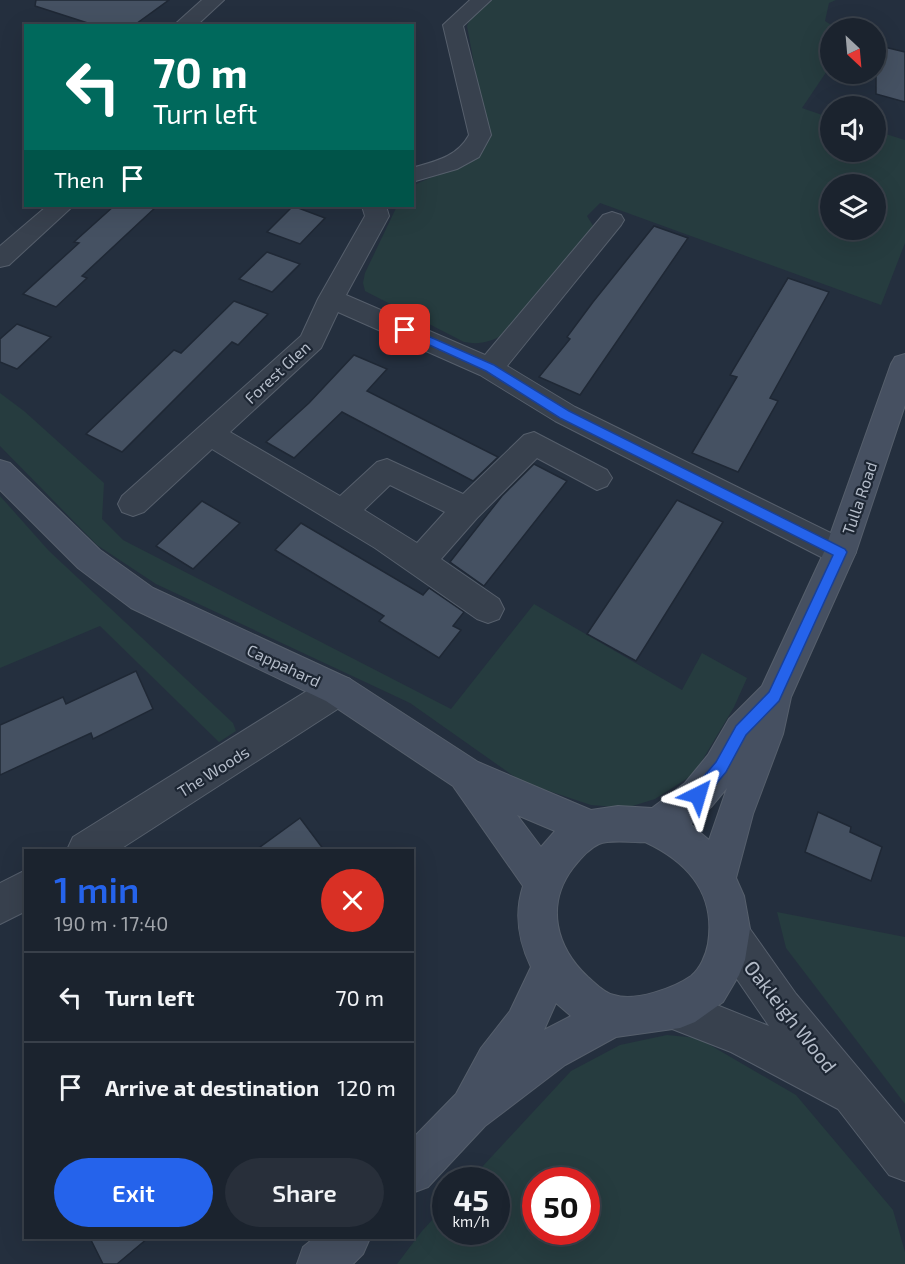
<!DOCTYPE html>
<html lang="en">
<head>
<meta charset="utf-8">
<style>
	body { margin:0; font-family:"Exo 2",sans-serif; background:#282f3a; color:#f1f3f6; height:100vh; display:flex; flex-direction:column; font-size:22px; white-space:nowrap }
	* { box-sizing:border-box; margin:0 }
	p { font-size:20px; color:#a0a4aa }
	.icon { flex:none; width:33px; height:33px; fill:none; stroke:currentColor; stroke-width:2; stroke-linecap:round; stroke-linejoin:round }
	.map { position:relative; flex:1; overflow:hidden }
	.sheet { position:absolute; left:24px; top:849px; width:390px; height:390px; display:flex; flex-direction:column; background:#1b232e; border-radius:0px; box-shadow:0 6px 24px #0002,0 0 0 2px #39404a }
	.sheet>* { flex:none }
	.top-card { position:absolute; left:24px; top:24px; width:390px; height:183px; border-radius:0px; box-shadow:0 6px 24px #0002,0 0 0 2px #39404a; background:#00695c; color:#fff; overflow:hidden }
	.needle { width:39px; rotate:154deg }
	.fabs { position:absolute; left:820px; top:18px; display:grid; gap:12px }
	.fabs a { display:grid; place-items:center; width:66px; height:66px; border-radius:50%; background:#1b232e; box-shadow:0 6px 24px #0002,0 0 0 2px #39404a; font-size:30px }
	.speed { position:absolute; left:432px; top:1167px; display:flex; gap:12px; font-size:30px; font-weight:700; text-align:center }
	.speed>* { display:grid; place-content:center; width:78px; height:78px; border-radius:50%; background:#1b232e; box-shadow:0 6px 24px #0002,0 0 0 2px #39404a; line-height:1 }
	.speed small { font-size:15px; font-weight:400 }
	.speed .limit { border:9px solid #d22; background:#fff; color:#111 }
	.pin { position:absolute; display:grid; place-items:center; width:51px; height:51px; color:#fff; margin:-26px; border-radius:12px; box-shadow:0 3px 9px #0006 }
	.me { position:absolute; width:66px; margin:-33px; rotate:40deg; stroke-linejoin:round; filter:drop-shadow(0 0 4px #0008) }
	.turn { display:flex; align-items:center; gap:21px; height:126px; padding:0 30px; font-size:27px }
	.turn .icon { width:78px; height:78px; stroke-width:2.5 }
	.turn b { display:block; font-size:42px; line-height:51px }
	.then { display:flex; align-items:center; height:57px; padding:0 30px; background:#0003; gap:12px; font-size:22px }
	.round { display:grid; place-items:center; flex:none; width:63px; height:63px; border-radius:32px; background:#282f3a }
	.overview { display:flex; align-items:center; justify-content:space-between; height:102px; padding:0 30px }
	h1 { font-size:36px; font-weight:600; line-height:45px; color:#2563eb }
	.primary-button { display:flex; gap:12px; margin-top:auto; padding:12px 30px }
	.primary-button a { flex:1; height:69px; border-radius:36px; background:#2563eb; color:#fff; font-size:24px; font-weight:600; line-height:69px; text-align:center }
	.primary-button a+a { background:#282f3a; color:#f1f3f6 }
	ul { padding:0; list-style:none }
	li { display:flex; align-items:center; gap:18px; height:90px; padding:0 30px; border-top:2px solid #39404a }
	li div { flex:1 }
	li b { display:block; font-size:22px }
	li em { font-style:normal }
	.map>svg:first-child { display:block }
</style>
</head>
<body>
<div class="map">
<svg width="905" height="1264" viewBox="0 0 905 1264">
	<rect width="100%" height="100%" fill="#242f3e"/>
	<g fill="#263c3f" fill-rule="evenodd">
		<path d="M491 0H836L829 3 825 21 836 28H831V65L802 108 831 118V152H876V131L905 140V243L881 305 600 203 587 216 595 229 504 334C491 342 479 345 464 342L365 291 363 283 365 273 397 206H412L413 186C436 172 479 168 488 139L467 26 470 19ZM831 184H876V230H831Z"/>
		<path d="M0 393 24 411 104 483 102 519 123 540 451 709 534 604 682 690 702 653 747 678 734 707 694 774 655 799 626 808 591 805 522 782 410 703 156 584 97 545 0 446Z"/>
		<path d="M0 496 49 551 233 723 236 731 219 742 100 626 0 668Z"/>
		<path d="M777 912 905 937V1104L786 948Z"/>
		<path d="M667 1035 698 1038 796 1095 893 1210 905 1252V1264H397L422 1231 445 1206 446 1232H496V1180H470L571 1071 620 1045ZM536 1180H586V1232H536Z"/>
	</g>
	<g fill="#455162" stroke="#1f2835" stroke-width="1.5">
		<path d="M36 0H169L133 26H97L35 6Z"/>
		<path d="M876 45 905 52V102L876 94Z"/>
		<path d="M114 206H157L82 276 87 278 56 307 23 294 79 243 74 242Z"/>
		<path d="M293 206 325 218 300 244 267 232Z"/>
		<path d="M654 226 688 238 580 395 539 377 570 339 567 337 593 302Z"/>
		<path d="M267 252 300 264 272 292 239 279Z"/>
		<path d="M788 278 829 292 770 398 778 401 738 472 692 453 737 377 730 375Z"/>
		<path d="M234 301 268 314 238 345 232 342 122 452 86 434 174 350 181 353Z"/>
		<path d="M17 324 51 337 17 369 0 362V339Z"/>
		<path d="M354 355 387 369 367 391 498 457 473 481 342 412 294 458 266 442 309 403Z"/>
		<path d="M534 464 567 481 484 586 450 562 502 496Z"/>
		<path d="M677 500 723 522 636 661 587 634Z"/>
		<path d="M202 501 240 523 193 569 156 546Z"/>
		<path d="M301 523 423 595 429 588 464 612 453 626 461 630 439 658 379 621 384 616 275 550Z"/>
		<path d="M136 671 153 709 93 739 91 733 0 775V725L63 697 66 704Z"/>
		<path d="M818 812 851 827 850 832 882 847 871 881 805 852Z"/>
		<path d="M300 818 324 850H256Z"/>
		<path d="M90 1238H148L117 1264H103Z"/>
	</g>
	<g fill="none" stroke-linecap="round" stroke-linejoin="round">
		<g stroke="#565f6c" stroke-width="2">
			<g id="street">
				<path d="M202 0H224L196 26H173Z"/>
				<path d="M470 0H491L463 26 491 135 479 157 457 169 412 182V168C436 161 457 157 469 135L443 25Z"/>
				<path d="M47 206H73L9 265 0 267V246Z"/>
				<path d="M362 206H386L389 216 346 295 485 355 603 215 612 212 621 215 624 220 621 225 507 366 575 407 851 543 856 552 851 561 840 565 829 561 555 421 480 375 338 312 321 348 230 432 340 496 377 462 387 459 463 494 524 435 534 432 607 470 612 478 607 486 597 490 537 458 477 518 441 559 499 599 504 609 499 619 488 623 477 619 375 548 212 449 144 512 133 516 122 512 118 504 122 496 301 336 318 299 365 216ZM390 485 445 512 417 543 364 510Z"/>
				<path d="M338 675 350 679 355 690 350 701 119 850H67L73 837 326 679Z"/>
				<path d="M26 870V911L0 924V883Z"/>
				<path d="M731 916 745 922 796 994 905 1124V1181L889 1175 838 1109 731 1052 662 1025 656 1010 662 995 677 989 769 1026 717 950 711 936 717 922Z"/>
			</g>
		</g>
		<g stroke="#565f6c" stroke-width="2">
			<g id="secondary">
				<path d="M905 354V405L856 552 791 697 783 734 753 814 736 878 744 896 750 929 745 960 739 975 723 1002 695 1022 680 1028 616 1037 565 1065 485 1126 428 1187 412 1193V1139L456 1094 481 1048 510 1011 531 967C518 940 514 914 523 886L453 786 326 701 131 608 78 568 0 490V460L10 463 100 550 153 588 350 679 478 762 591 810 618 806 652 808 685 783 708 755 729 719 762 686 824 552 891 364 895 357ZM727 788 709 840 690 824 711 807ZM517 815 555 831 541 847ZM645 842C688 862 716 894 708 944 706 955 700 969 691 976 674 988 635 1002 614 995 604 993 595 983 588 977 556 947 545 905 573 868 579 860 590 848 599 844 612 839 631 843 645 842ZM556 1003 571 1016 544 1030Z"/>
				<path d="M314 1238H370L363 1254 353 1264H297L303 1247Z"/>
			</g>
		</g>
		<use href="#street" fill="#38414e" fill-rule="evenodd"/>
		<use href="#secondary" fill="#465061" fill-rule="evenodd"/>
	</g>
	<path fill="#2563eb" stroke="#184099" stroke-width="1.5" d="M405 326 494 365 569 411 845 549 847 552 779 701 746 735 726 772 703 800 698 802 692 800 690 795 692 790 716 762 736 726 769 692 833 555 560 418 486 371 401 332 399 330Z"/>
	<g text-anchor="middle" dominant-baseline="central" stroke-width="4.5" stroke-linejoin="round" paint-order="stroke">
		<g font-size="16" fill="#b4bcc9" stroke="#1d2633">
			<text transform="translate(277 372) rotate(-43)">Forest Glen</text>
			<text transform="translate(859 498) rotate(-71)">Tulla Road</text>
			<text transform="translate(284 665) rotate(25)">Cappahard</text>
			<text transform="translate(213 771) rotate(-32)">The Woods</text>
		</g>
		<g font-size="20" fill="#b4bcc9" stroke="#1d2633">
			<text transform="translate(791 1016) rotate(52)">Oakleigh Wood</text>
		</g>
	</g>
</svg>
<div class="fabs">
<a><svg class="needle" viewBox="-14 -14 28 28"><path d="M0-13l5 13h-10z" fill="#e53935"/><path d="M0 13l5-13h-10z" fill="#a0a4aa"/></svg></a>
<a><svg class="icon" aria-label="sound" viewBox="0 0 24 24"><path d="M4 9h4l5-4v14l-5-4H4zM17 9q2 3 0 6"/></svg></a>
<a><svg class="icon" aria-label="layers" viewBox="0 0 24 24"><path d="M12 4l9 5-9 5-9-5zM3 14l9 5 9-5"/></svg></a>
</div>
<div class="speed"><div>45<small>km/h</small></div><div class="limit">50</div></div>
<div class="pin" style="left:405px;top:330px;background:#d93025"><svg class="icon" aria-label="arrive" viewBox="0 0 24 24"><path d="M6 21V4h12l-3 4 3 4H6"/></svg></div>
<svg class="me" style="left:698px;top:795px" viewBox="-20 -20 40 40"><path d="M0-17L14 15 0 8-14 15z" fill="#2563eb" stroke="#fff" stroke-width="4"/></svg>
<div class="top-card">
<div class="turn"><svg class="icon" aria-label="left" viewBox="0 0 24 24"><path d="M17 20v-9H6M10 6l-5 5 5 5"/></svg><div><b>70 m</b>Turn left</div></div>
<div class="then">Then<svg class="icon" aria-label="arrive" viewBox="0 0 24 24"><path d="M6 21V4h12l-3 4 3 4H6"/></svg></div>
</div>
<section class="sheet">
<div class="overview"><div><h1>1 min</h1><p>190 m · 17:40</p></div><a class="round" style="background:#d93025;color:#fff"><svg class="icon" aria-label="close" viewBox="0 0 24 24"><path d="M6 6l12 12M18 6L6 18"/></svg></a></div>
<ul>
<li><svg class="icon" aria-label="left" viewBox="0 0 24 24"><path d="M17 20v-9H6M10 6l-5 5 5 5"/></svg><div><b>Turn left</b></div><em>70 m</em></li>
<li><svg class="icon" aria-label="arrive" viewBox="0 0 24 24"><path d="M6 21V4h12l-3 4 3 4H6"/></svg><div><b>Arrive at destination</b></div><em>120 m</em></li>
</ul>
<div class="primary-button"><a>Exit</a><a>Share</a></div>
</section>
</div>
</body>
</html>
